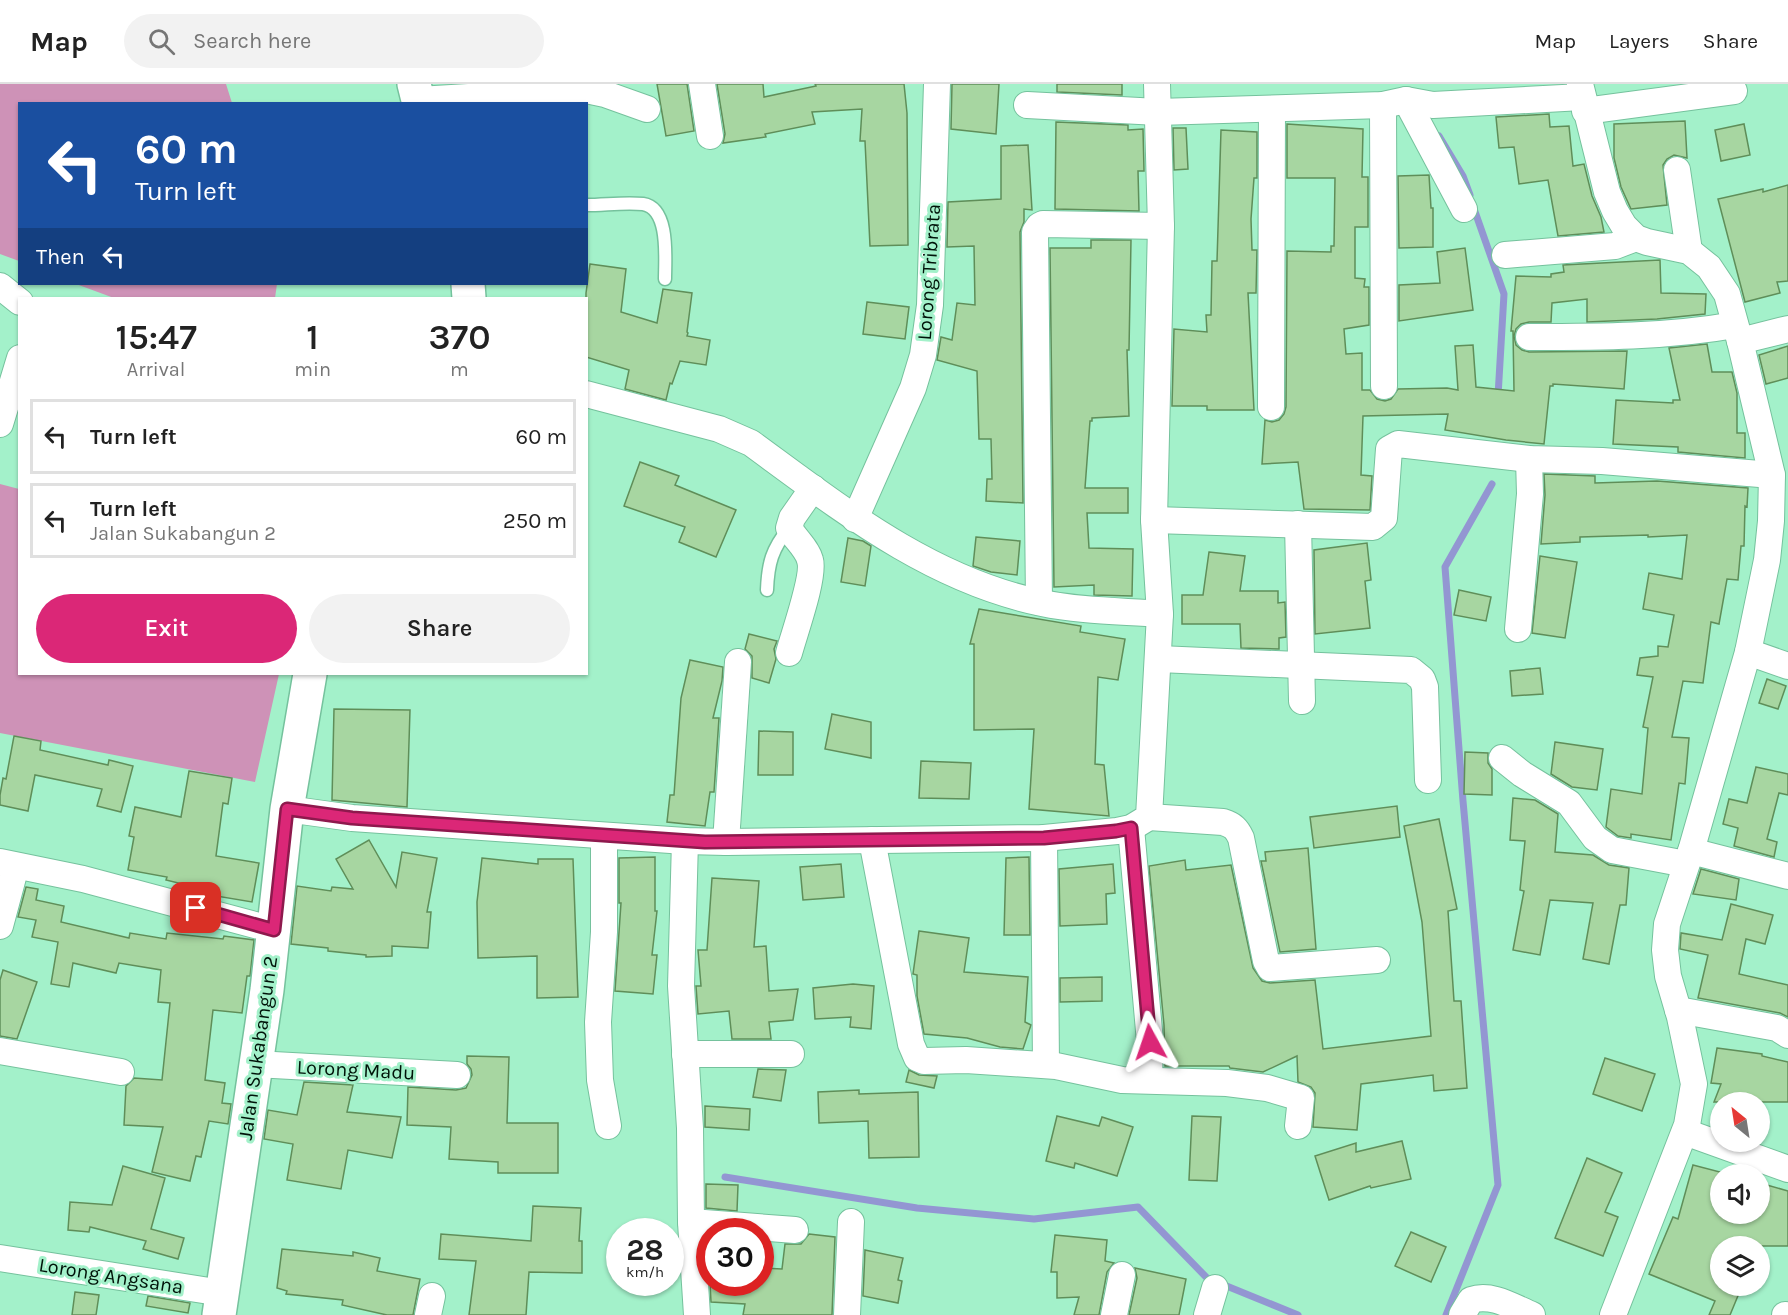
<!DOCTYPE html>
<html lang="en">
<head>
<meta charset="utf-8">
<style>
	body { margin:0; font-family:Karla,sans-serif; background:#f2f2f2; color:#222; height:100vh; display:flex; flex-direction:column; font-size:22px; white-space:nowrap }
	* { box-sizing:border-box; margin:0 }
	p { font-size:20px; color:#767676 }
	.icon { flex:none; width:33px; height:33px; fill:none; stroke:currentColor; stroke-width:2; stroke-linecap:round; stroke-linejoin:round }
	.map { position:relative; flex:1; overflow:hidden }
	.panel { position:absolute; left:18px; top:213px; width:570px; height:378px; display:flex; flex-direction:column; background:#fff; border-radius:0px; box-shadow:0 2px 4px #0004 }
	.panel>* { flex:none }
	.top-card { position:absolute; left:18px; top:18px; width:570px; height:183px; border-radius:0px; box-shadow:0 2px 4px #0004; background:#1a4fa0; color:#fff; overflow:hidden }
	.needle { width:39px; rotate:330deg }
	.fabs { position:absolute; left:1710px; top:1008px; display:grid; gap:12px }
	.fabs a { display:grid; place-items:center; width:60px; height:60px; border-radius:50%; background:#fff; box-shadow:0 2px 4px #0004; font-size:30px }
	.speed { position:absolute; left:606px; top:1134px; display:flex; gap:12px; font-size:30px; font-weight:700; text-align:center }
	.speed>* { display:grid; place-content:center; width:78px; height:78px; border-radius:50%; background:#fff; box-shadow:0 2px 4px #0004; line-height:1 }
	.speed small { font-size:15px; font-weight:400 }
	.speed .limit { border:9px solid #d22; background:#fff; color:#111 }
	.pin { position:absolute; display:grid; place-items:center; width:51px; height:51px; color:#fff; margin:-26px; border-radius:12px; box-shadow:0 3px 9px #0006 }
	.me { position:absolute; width:66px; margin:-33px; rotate:355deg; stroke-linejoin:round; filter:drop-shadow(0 0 4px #0008) }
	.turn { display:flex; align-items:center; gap:21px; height:126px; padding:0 18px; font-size:27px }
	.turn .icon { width:78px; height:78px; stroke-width:2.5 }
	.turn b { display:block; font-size:42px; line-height:51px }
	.then { display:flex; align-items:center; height:57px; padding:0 18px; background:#0003; gap:12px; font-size:22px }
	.eta { display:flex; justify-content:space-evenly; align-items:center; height:102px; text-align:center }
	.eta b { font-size:36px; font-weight:600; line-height:42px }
	.button { display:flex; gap:12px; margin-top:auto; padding:12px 18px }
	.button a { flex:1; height:69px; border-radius:36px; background:#db2777; color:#fff; font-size:24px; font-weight:600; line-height:69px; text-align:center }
	.button a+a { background:#f2f2f2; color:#222 }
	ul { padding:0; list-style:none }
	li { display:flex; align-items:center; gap:18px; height:75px; margin:0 12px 9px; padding:0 6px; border:3px solid #e0e0e0; border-radius:0px }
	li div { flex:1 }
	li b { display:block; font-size:22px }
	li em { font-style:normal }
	header { display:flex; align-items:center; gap:36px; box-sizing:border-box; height:84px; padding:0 30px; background:#fff; border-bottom:2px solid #e0e0e0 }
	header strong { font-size:28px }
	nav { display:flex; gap:33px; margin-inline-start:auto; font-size:21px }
	.search { width:420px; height:54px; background:#f2f2f2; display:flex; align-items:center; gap:15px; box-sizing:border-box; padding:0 21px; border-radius:33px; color:#767676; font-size:22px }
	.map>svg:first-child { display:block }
</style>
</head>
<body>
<header>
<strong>Map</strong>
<div class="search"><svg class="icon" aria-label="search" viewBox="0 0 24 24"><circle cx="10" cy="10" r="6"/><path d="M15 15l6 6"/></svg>Search here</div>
<nav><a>Map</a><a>Layers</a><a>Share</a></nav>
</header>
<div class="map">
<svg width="1788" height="1231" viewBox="0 0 1788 1231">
	<rect width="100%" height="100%" fill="#a3f1ca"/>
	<g fill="#ce92b7">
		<path d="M0 0H226L232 19 20 20 19 177 0 170Z"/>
		<path d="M76 200H277L275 214H114Z"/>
		<path d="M0 400 19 405 20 590H279L255 698 0 649Z"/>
	</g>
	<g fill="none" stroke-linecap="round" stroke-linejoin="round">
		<g stroke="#9396d2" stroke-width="7">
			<path d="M1439 52 1463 92 1470 111"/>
			<path d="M1473 122 1504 210 1498 312"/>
			<path d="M725 1093 917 1124 1034 1135 1138 1123 1207 1194 1298 1231"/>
			<path d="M1446 1231 1498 1101 1463 717 1445 483 1492 400"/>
		</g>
	</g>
	<g fill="#a7d6a1" stroke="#5f8e59" stroke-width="1.5">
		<path d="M657 0H687L694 47 666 52Z"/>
		<path d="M717 0H763L764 13 816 2 815 0H904L907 29 908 161 870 162 865 57H860L862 25 812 28 815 40 765 50 766 53 723 59 725 50Z"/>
		<path d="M952 0H999L996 50 951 45Z"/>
		<path d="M1057 0H1122V11L1057 8Z"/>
		<path d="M1549 30 1550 43 1569 42 1573 82 1584 80 1592 112 1601 133 1604 148 1558 152 1548 96 1519 100 1514 63 1499 64 1496 33Z"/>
		<path d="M1685 37 1687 74 1674 71 1667 75 1663 81 1667 121 1631 125 1621 103 1614 74V40Z"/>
		<path d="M1056 38 1128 41V46L1143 45 1144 87H1138L1139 127 1055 125Z"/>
		<path d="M1287 40 1363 45 1362 93H1368V143H1355V194L1365 195 1364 203H1369V241L1344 245 1346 270 1362 269V306H1370L1377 315 1385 317 1391 315 1398 305 1447 304 1458 306 1455 262 1473 261 1476 303 1514 307 1513 247H1511L1516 192 1551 193V190L1564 188 1563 181 1660 176 1661 209 1706 210 1705 230 1657 235 1587 238V215L1552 219 1551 238H1529L1521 240 1516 245 1514 252 1516 261 1522 266 1529 268 1627 267 1624 305 1553 300V302H1550L1544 360 1506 356 1445 346 1448 330 1363 332 1361 391 1372 392 1370 426 1304 425 1298 378 1262 380 1265 336 1272 338 1279 336 1284 330 1286 323 1287 167 1331 168V162H1334L1335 94H1287Z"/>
		<path d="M1744 40 1750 71 1721 77 1715 46Z"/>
		<path d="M1173 44H1186L1188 85 1174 86Z"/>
		<path d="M1221 46 1257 48V94H1254L1251 135 1252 166H1257L1256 209H1248L1254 326H1207V322H1172L1174 245 1207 248 1206 231H1211L1212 177H1217Z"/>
		<path d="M1028 61 1032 126 1024 125V138L1020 148 1023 419 986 417 987 395H992L991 355H979L977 287 937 276 941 253 952 256 957 219 975 221 974 162 947 163 948 118 1001 115V62Z"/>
		<path d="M1429 91 1431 124H1433V163L1399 164 1398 92Z"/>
		<path d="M1788 101V197L1777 198 1780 209 1745 218 1718 115 1763 105V108Z"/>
		<path d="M1091 156H1131L1129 266H1127L1129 332 1092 334V337H1090L1085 404H1128V429H1087L1089 464 1133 465 1132 512 1094 511V501L1054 503 1050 164H1091Z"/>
		<path d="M1465 164 1473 226 1399 237V201L1440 199 1437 168Z"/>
		<path d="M590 180 626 185 621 228 657 239 663 205 692 209 687 248 688 249 687 252 710 256 706 281 680 277 672 300 670 299 666 316 625 305 629 286 586 273V209Z"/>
		<path d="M867 218 909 223 905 255 863 250Z"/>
		<path d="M1707 260 1712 288H1732L1737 309V349H1745V374L1678 368V363L1613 360 1616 316 1673 319V316H1680L1669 264Z"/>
		<path d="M1788 262V294L1766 300 1759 271Z"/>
		<path d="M640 378 679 392 675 401 736 426 716 473 679 458 685 443 624 422Z"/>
		<path d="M1544 390 1595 392V399L1657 397 1748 404 1747 423 1745 422 1744 462H1741L1738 496 1727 495 1719 540 1711 538 1703 599 1683 597 1672 653 1689 654 1685 700 1679 699 1671 756 1631 750V754L1618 752 1606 743 1611 705 1642 710 1648 644 1643 643 1653 593 1637 591 1640 574 1658 572V562L1668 563 1674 531 1643 525 1649 489 1682 495 1687 451 1648 453V451L1580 453V458L1541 460 1545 411Z"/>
		<path d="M976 453 1020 457 1017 491 991 488 973 482Z"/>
		<path d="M848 454 863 457 871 462 865 502 841 498Z"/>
		<path d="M1367 459 1371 496 1365 497 1370 544 1315 550 1314 466Z"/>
		<path d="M1209 468 1245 472 1240 507H1278V519L1285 518 1286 553 1279 554V565L1241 564 1240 540H1182V511H1203Z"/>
		<path d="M1540 472 1577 478 1565 554 1532 549Z"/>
		<path d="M1459 506 1491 513 1486 537 1454 531Z"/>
		<path d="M979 525 1081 542 1080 548 1125 555 1118 596 1098 593 1095 680 1104 681 1109 732 1029 725 1034 645 974 646V560H970Z"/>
		<path d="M749 550 777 557 774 565 776 575 769 599 752 594V572L745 565Z"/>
		<path d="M690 576 723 583 722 597 713 634H719L714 708H710L705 742 667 738 670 711H674L681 614Z"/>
		<path d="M1540 584 1543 610 1512 612 1510 587Z"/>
		<path d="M1767 595 1786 602 1778 625 1759 619Z"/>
		<path d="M334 625 410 626 407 723 332 716Z"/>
		<path d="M832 630 871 638V674L825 665Z"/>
		<path d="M759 647 793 648V691H758Z"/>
		<path d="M14 652 41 657 40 666 108 681 109 676 133 682 121 728 97 722 102 705 35 691 28 727 0 721V711L3 694 6 695Z"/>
		<path d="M1555 658 1603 665 1597 706 1572 703 1551 690Z"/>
		<path d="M1465 668 1488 669V679L1492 685V711L1464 710Z"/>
		<path d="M921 677 971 679 969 715 919 714Z"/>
		<path d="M1756 683 1788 690V711L1779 709 1767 755 1777 758 1774 773 1734 762 1738 744 1723 740 1729 715 1747 719Z"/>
		<path d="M189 687 232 694 228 720 223 719 216 772 259 779 252 818 210 811 211 807 166 796 167 793 128 786 134 753 129 752 135 723 181 733Z"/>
		<path d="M1513 714 1535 716 1558 730 1555 768 1593 771 1609 781 1629 784 1626 821H1620L1609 880 1583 875 1593 819 1550 816 1540 871 1513 866 1524 807 1520 806 1525 757 1510 756Z"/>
		<path d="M1397 722 1400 753 1314 764 1310 733Z"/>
		<path d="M1439 735 1457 825 1448 827 1454 917H1461L1467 1004 1434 1007 1433 991 1361 1000 1357 1046 1313 1043 1315 1009 1311 1003 1298 998 1297 972 1263 988 1230 984 1229 982H1165L1164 941 1149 782 1185 776 1186 786 1231 781 1253 884 1262 897 1270 899 1315 896 1323 965 1431 952 1422 838 1404 742Z"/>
		<path d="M369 756 396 803 402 768 437 774 427 828H431L428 864 392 862V872L366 873V871L328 867V864L291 860 297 802 331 807 332 803 353 805 336 775Z"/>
		<path d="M1308 764 1316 865 1280 868 1261 777H1266L1265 768Z"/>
		<path d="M655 773V827H657L652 871H657L653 910 615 907 621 819H619V774Z"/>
		<path d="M1029 773 1030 851H1004L1006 774Z"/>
		<path d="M482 774 538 780V775H573L578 913 537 914V872L478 874 477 818Z"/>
		<path d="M841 780 844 813 803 816 800 783Z"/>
		<path d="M1113 780 1115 809 1106 810 1107 840 1060 842 1059 785Z"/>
		<path d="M1701 785 1739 795 1736 816 1693 810Z"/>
		<path d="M712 794 759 797 754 863 766 862 769 907 798 905 793 936 769 938 771 955H732L729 927 698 930 696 902H701L698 866H707Z"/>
		<path d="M26 803 38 805 36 816 64 822 61 838 129 854 130 849 166 855 167 849 223 855 224 852 254 856 250 892H247L242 929 213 926 205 996 225 999 222 1019 231 1020 228 1040 209 1037 201 1073 196 1072 190 1097 152 1088 163 1043 124 1041 126 1002 134 994 162 996 170 919 158 918 161 886 119 879 116 889 73 879 69 903 51 900 58 858 32 853 36 836 18 833Z"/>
		<path d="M1731 820 1773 831 1765 860 1746 855 1739 890 1788 901V933L1780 929 1698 914 1708 871 1680 865 1681 849 1722 856Z"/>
		<path d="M919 847 969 854 964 888 1028 893 1025 938 1031 941 1023 965 1000 963 967 954 924 950 917 912V891L913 890Z"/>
		<path d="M3 886 37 898 17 955 0 952V896Z"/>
		<path d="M1102 893V917L1060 918V894Z"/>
		<path d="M853 900 874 902 871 945 850 943 851 933 815 935 813 904Z"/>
		<path d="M1717 964 1762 970V972L1788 978V1018H1714L1721 1000 1711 999Z"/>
		<path d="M467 972 509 973 507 1039H558V1089H498V1078L449 1075 451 1043 407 1041 408 1003 456 1006 466 1004 472 991 471 985 467 980Z"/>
		<path d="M1605 974 1655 990 1642 1027 1593 1010Z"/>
		<path d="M758 985 786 986 781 1017 753 1013Z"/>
		<path d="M909 986 919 991 937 992 934 1004 906 998Z"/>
		<path d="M304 998 353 1001 347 1028 401 1033 392 1074 348 1066 341 1105 287 1096 293 1060 264 1055 268 1026 297 1031Z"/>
		<path d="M859 1006V1010L918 1008 919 1073 869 1074 868 1037 819 1039 818 1008Z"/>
		<path d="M705 1022 750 1025 749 1046 705 1043Z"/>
		<path d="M1057 1032 1099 1042 1102 1033 1133 1043 1117 1092 1075 1079 1074 1084 1046 1077Z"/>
		<path d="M1192 1032 1221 1033 1217 1097 1189 1096Z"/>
		<path d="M1402 1057 1411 1095 1371 1104 1370 1102 1329 1116 1315 1072 1356 1059V1068Z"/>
		<path d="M1587 1074 1622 1089 1605 1128 1618 1133 1603 1172 1555 1154Z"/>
		<path d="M1693 1081 1720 1088V1130H1760V1099L1788 1107V1162H1720V1202H1742L1730 1231H1709L1715 1217 1649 1190 1673 1133 1678 1135Z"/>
		<path d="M123 1082 165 1094 151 1145 184 1154 178 1175 143 1165 146 1157 90 1143 89 1148 68 1146 70 1118 112 1121Z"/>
		<path d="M706 1100 738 1101 737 1127 706 1124Z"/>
		<path d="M533 1122 581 1124 579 1157H582V1189L529 1188 526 1231H469L476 1177 439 1175 441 1150 531 1157Z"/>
		<path d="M1411 1148 1446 1163 1431 1198 1395 1182Z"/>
		<path d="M809 1150 835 1153 832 1231H743L745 1220 711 1218 710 1198H760V1184L782 1185 785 1160H801Z"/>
		<path d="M1055 1151 1107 1156 1105 1177 1114 1179 1107 1188 1099 1231H1074L1079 1213 1057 1214V1188H1051Z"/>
		<path d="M282 1165 353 1172V1168L380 1174 377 1187 420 1195 413 1231H387L342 1221 343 1216 286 1210 287 1207 277 1204Z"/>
		<path d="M865 1166 903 1174 898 1196 902 1197 898 1219 863 1212Z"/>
		<path d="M1135 1184 1186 1195 1179 1231H1129L1137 1194Z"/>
		<path d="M75 1208 99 1211 96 1231H72Z"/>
		<path d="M148 1212 190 1219 188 1229 146 1222Z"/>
	</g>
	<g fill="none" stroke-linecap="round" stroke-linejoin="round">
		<g stroke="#75c29d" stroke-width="15">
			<g id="lane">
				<path d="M586 121C605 121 625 118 643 120 670 124 665 175 665 195"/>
				<path d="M767 506C768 479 772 465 789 444"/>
			</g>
		</g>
		<g stroke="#75c29d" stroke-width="28">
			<g id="street">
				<path d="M702 0 710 52"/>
				<path d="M1580 0 1607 108 1615 127 1624 142 1636 154 1647 158 1689 167 1709 183 1727 210 1740 257 1772 391 1771 437 1767 476 1748 568 1691 767 1667 840 1665 866 1668 892 1680 933 1694 1000 1687 1041 1613 1231"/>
				<path d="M418 16 586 6 605 10 647 25"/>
				<path d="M1406 16 1464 125"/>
				<path d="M1027 21 1158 28 1383 21 1406 16 1433 21 1582 13"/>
				<path d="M1383 21 1384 302"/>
				<path d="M1585 27 1734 7"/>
				<path d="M1677 86 1689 167"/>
				<path d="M1505 171 1615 162 1636 154"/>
				<path d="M0 202 20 218"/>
				<path d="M1529 253C1598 253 1667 253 1735 241"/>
				<path d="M1740 257 1788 245"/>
				<path d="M586 310 719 345 751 359C840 424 930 496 1042 519 1080 527 1121 527 1160 530"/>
				<path d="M1271 323 1272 25"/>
				<path d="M0 340 20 274"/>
				<path d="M855 435 913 304 923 271 930 221 937 0"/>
				<path d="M1154 436 1373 443 1384 434 1389 365 1398 360 1529 375 1602 377 1772 391"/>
				<path d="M1298 440 1302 617"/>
				<path d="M1039 518 1035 148 1039 142 1043 140 1161 142"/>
				<path d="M1518 545 1530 410 1529 375"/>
				<path d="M1748 568 1788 582"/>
				<path d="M789 569C794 550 815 492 810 476 807 464 795 455 789 444L792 434 813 404"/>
				<path d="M1159 575 1411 586 1422 595 1425 603 1428 696"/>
				<path d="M1502 674 1522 690 1569 719 1595 754 1612 766 1686 780"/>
				<path d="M287 725 352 734 685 757 726 758 1044 754 1117 747 1131 744 1149 733 1160 530 1154 436 1161 142 1157 0"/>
				<path d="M1149 733 1223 738C1233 741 1237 745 1241 754L1266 877 1270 884 1377 876"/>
				<path d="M1131 744 1150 958 1149 996"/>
				<path d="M604 752V848L598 938 600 996 608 1042"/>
				<path d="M1044 754 1046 981"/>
				<path d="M872 756 911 960 917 974 924 977 966 976 1056 982 1122 996 1227 999 1267 1004 1301 1014 1298 1042"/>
				<path d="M685 757 681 902 690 1044 691 1138 697 1231"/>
				<path d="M726 758 738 578"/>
				<path d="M1691 767 1788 792"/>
				<path d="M0 778 83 795 274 846"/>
				<path d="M0 842 16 782"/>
				<path d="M1678 926 1777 944 1788 951"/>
				<path d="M0 967 121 988"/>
				<path d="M685 970H791"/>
				<path d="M255 980 457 991"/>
				<path d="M1685 1048 1788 1085"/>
				<path d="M691 1138 795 1146"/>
				<path d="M0 1174 222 1209"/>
				<path d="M428 1231 432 1212"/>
				<path d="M847 1231 851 1138"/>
				<path d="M1114 1231 1122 1191"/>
				<path d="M1207 1231 1215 1204"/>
				<path d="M1462 1231 1471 1216C1492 1209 1513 1223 1532 1231"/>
				<path d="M1785 1231H1786"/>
			</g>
		</g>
		<g stroke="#75c29d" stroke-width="36">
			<g id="secondary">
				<path d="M414 0 419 20"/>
				<path d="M468 200 469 214"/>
				<path d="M219 1231 267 906 287 725 310 590"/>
			</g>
		</g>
		<use href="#lane" stroke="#fff" stroke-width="12"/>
		<use href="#street" stroke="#fff" stroke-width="26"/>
		<use href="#secondary" stroke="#fff" stroke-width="33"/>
	</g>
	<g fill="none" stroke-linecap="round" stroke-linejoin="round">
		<g stroke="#8e194d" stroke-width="15">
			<path id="route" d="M196 824 274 846 287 725 352 734 705 758 1044 754 1116 747 1131 744 1150 958"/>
		</g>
		<use href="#route" stroke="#db2777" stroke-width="10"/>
	</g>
	<g text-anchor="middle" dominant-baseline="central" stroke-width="6" stroke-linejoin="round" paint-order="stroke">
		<g font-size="20" fill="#001309" stroke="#a3f1ca">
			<text transform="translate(929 188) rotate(-86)">Lorong Tribrata</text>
			<text transform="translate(258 964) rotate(-82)">Jalan Sukabangun 2</text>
			<text transform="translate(356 986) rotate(3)">Lorong Madu</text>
			<text transform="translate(111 1192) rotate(9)">Lorong Angsana</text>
		</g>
	</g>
</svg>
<div class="fabs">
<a><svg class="needle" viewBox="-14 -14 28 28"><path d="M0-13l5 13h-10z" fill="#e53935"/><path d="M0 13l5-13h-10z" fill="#767676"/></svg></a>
<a><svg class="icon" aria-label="sound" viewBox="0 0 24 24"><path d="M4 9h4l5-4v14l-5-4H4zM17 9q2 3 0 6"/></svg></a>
<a><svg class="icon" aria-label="layers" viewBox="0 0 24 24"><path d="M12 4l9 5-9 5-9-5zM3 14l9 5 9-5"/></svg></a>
</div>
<div class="speed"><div>28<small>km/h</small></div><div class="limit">30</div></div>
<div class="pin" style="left:196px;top:824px;background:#d93025"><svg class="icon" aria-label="arrive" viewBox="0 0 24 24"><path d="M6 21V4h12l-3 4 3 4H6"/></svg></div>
<svg class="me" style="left:1150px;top:958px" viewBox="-20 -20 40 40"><path d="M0-17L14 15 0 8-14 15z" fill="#db2777" stroke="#fff" stroke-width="4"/></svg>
<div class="top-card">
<div class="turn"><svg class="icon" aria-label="left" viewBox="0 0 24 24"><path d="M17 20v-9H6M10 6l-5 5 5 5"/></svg><div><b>60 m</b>Turn left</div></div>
<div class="then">Then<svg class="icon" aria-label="left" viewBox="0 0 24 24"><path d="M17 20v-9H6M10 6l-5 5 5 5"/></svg></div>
</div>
<section class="panel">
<div class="eta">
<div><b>15:47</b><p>Arrival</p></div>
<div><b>1</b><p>min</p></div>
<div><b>370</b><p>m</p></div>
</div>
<ul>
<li><svg class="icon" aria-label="left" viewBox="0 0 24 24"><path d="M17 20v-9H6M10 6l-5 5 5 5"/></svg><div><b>Turn left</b></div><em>60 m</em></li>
<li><svg class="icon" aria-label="left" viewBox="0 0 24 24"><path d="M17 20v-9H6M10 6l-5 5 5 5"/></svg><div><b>Turn left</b><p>Jalan Sukabangun 2</p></div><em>250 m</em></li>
</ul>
<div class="button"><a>Exit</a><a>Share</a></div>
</section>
</div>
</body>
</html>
